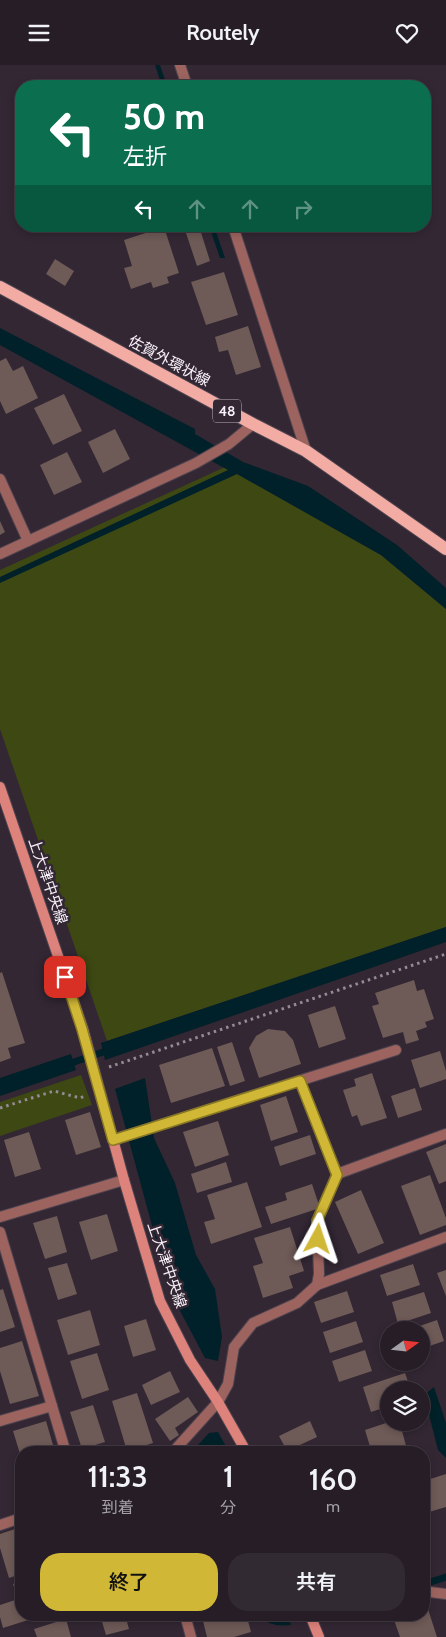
<!DOCTYPE html>
<html lang="ja">
<head>
<meta charset="utf-8">
<style>
	body { margin:0; font-family:Cabin,"Noto Sans JP",sans-serif; background:#322a32; color:#f1f3f6; height:100vh; display:flex; flex-direction:column; font-size:19px; white-space:nowrap }
	* { box-sizing:border-box; margin:0 }
	p { font-size:16px; color:#a4a2a7 }
	.icon { flex:none; width:28px; height:28px; fill:none; stroke:currentColor; stroke-width:2; stroke-linecap:round; stroke-linejoin:round }
	.map { position:relative; flex:1; overflow:hidden }
	.panel { position:absolute; left:15px; top:1381px; width:415px; height:175px; display:flex; flex-direction:column; background:#261d26; border-radius:20px; box-shadow:0 2px 8px #0003,0 0 0 1px #423b43 }
	.panel>* { flex:none }
	.guide { position:absolute; left:15px; top:15px; width:416px; height:152px; border-radius:20px; box-shadow:0 2px 8px #0003,0 0 0 1px #423b43; background:#0b6e4f; color:#fff; overflow:hidden }
	.needle { width:32px; rotate:75deg }
	.fabs { position:absolute; left:380px; top:1256px; display:grid; gap:10px }
	.fabs a { display:grid; place-items:center; width:50px; height:50px; border-radius:50%; background:#261d26; box-shadow:0 2px 8px #0003,0 0 0 1px #423b43; font-size:25px }
	.pin { position:absolute; display:grid; place-items:center; width:42px; height:42px; color:#fff; margin:-21px; border-radius:10px; box-shadow:0 2px 8px #0006 }
	.me { position:absolute; width:55px; margin:-28px; rotate:5deg; stroke-linejoin:round; filter:drop-shadow(0 0 4px #0008) }
	.turn { display:flex; align-items:center; gap:18px; height:105px; padding:0 25px; font-size:22px }
	.turn .icon { width:65px; height:65px; stroke-width:2.5 }
	.turn b { display:block; font-size:35px; line-height:42px }
	.lanes { display:flex; align-items:center; height:48px; padding:0 25px; background:#0003; justify-content:center; gap:25px; direction:ltr }
	.lanes .off { opacity:.35 }
	.eta { display:flex; justify-content:space-evenly; align-items:center; height:85px; text-align:center }
	.eta b { font-size:30px; font-weight:600; line-height:35px }
	.cta { display:flex; gap:10px; margin-top:auto; padding:10px 25px }
	.cta a { flex:1; height:58px; border-radius:20px; background:#d1b736; color:#111; font-size:20px; font-weight:600; line-height:58px; text-align:center }
	.cta a+a { background:#322a32; color:#f1f3f6 }
	header { display:flex; justify-content:space-between; align-items:center; height:65px; padding:0 25px; background:#261d26; font-size:22px; font-weight:600 }
	.map>svg:first-child { display:block }
</style>
</head>
<body>
<header><svg class="icon" aria-label="menu" viewBox="0 0 24 24"><path d="M4 6h16M4 12h16M4 18h16"/></svg>Routely<svg class="icon" aria-label="heart" viewBox="0 0 24 24"><path d="M12 20l-8-8c-3-5 5-10 8-4 3-6 11-1 8 4z"/></svg></header>
<div class="map">
<svg width="446" height="1572" viewBox="0 0 446 1572">
	<rect width="100%" height="100%" fill="#322733"/>
	<g fill="#3d4813">
		<path d="M225 402 381 490 446 544V862L107 976 0 664V505Z"/>
		<path d="M81 1010 92 1040 0 1071V1037Z"/>
	</g>
	<g fill="#002129">
		<path d="M155 0H160L167 21H162Z"/>
		<path d="M209 161H214L225 193H220Z"/>
		<path d="M0 263 195 364V369L243 397 308 421 397 480 446 523V544L381 490 237 409 0 518V512L228 405 0 280Z"/>
		<path d="M446 862V877L105 995 101 978Z"/>
		<path d="M71 989 76 1005 0 1031V1013Z"/>
		<path d="M145 1013 154 1073 175 1118 196 1190 215 1224 222 1272 218 1296 205 1293 170 1227 115 1024Z"/>
		<path d="M434 1322 446 1358V1393L438 1385 424 1330Z"/>
		<path d="M218 1367 229 1387H200L197 1381 209 1368Z"/>
		<path d="M259 1550H288L291 1560C279 1561 268 1561 259 1550Z"/>
	</g>
	<g fill="none" stroke-linecap="round" stroke-linejoin="round">
		<g stroke="#002129" stroke-width="7">
			<path d="M74 997 103 987"/>
			<path d="M424 1519 446 1512"/>
			<path d="M331 1553 337 1550"/>
		</g>
	</g>
	<g fill="#6e5a57">
		<path d="M188 161H199L210 196 197 201 184 162Z"/>
		<path d="M164 162 179 208 167 212 169 218 153 223 151 217 131 224 124 203 132 201 124 175Z"/>
		<path d="M55 194 74 206 65 221 46 209Z"/>
		<path d="M224 207 238 250 206 260 191 217Z"/>
		<path d="M248 261 261 302 236 310 228 285 219 287 215 272Z"/>
		<path d="M6 293 13 306 23 301 38 333 6 349 0 336V296Z"/>
		<path d="M64 329 82 366 53 380 34 343Z"/>
		<path d="M115 364 130 394 103 408 88 377Z"/>
		<path d="M67 387 82 417 54 430 40 400Z"/>
		<path d="M0 456 5 467 0 470Z"/>
		<path d="M2 907 25 978 8 983 11 993 0 997V908Z"/>
		<path d="M414 915 417 926 424 924 434 954 425 957 427 962 416 966 419 975 406 979 403 967 383 973 372 941 379 939 375 928Z"/>
		<path d="M335 941 346 974 319 983 308 950Z"/>
		<path d="M268 964 285 966 293 975 301 999 259 1013 249 983 256 971Z"/>
		<path d="M232 977 245 1016 230 1021 217 982Z"/>
		<path d="M212 983 225 1021 171 1038 159 1000Z"/>
		<path d="M440 986 446 1006V1014L420 1023 411 995Z"/>
		<path d="M372 1008 387 1053 361 1061 357 1050 352 1052 343 1025 356 1021 354 1014Z"/>
		<path d="M415 1023 422 1045 398 1053 391 1031Z"/>
		<path d="M286 1031 298 1067 271 1076 260 1040Z"/>
		<path d="M90 1047 101 1082 76 1090 65 1055Z"/>
		<path d="M218 1056 229 1090 195 1102 183 1067Z"/>
		<path d="M29 1067 41 1104 15 1112 4 1075Z"/>
		<path d="M310 1070 316 1089 280 1101 274 1082Z"/>
		<path d="M446 1079V1116L439 1119 426 1087Z"/>
		<path d="M226 1097 232 1117 197 1128 191 1109Z"/>
		<path d="M430 1110 446 1153V1160L420 1170 401 1121Z"/>
		<path d="M247 1117 262 1162 211 1179 204 1157 215 1154 207 1130Z"/>
		<path d="M312 1119 320 1143 271 1159 265 1142 287 1135 285 1128Z"/>
		<path d="M361 1125 384 1178 358 1189 335 1137Z"/>
		<path d="M107 1149 118 1186 91 1195 79 1157Z"/>
		<path d="M57 1151 67 1187 45 1194 33 1158Z"/>
		<path d="M290 1162 304 1206 289 1211 293 1223 263 1233 253 1201 263 1198 254 1173Z"/>
		<path d="M67 1198 77 1229 58 1235 48 1203Z"/>
		<path d="M413 1199 420 1220 387 1231 380 1210Z"/>
		<path d="M446 1205V1231L437 1208Z"/>
		<path d="M3 1224 15 1262 0 1267V1225Z"/>
		<path d="M347 1226 354 1247 321 1258 314 1237Z"/>
		<path d="M424 1227 431 1248 398 1259 392 1237Z"/>
		<path d="M90 1245 100 1280 68 1290 57 1255Z"/>
		<path d="M146 1254 156 1285 133 1292 124 1261Z"/>
		<path d="M437 1255 444 1276 421 1284V1265H408Z"/>
		<path d="M356 1256 363 1277 330 1288 323 1267Z"/>
		<path d="M22 1276 39 1331 10 1339 0 1306V1283Z"/>
		<path d="M365 1285 372 1306 339 1317 332 1296Z"/>
		<path d="M97 1288 109 1325 82 1334 70 1296Z"/>
		<path d="M170 1306 180 1327 151 1340 142 1320Z"/>
		<path d="M405 1308 411 1325H389V1341L371 1347 363 1322Z"/>
		<path d="M137 1328 153 1378 127 1386 112 1336Z"/>
		<path d="M188 1332 198 1347 175 1363 179 1370 170 1376 155 1354Z"/>
		<path d="M93 1340 105 1377 82 1384 70 1347Z"/>
		<path d="M46 1356 53 1380 29 1388H21V1392L13 1366Z"/>
		<path d="M310 1356 317 1372 287 1386 279 1371Z"/>
		<path d="M389 1357 404 1358 406 1364 402 1366 408 1388H368V1386L371 1385 365 1365Z"/>
		<path d="M446 1409V1442L429 1447 424 1430V1416Z"/>
		<path d="M21 1462V1509L9 1513 0 1483V1469Z"/>
		<path d="M21 1516V1550H44L3 1563 0 1552V1540L18 1534 13 1519Z"/>
		<path d="M427 1541 437 1572H400L393 1552 400 1550H424V1542Z"/>
		<path d="M100 1550H125L129 1564 106 1570Z"/>
		<path d="M210 1550H232L233 1556 247 1552 251 1567 234 1572H207L202 1552Z"/>
		<path d="M66 1554 71 1572H37L34 1564Z"/>
	</g>
	<g fill="none" stroke-linecap="round" stroke-linejoin="round">
		<g stroke="#4e434f" stroke-width="12">
			<g id="street">
				<path d="M180 0 187 21"/>
				<path d="M233 161 306 386"/>
				<path d="M0 414 28 476"/>
				<path d="M0 489 196 398 229 379 253 359"/>
				<path d="M300 1016 337 1109"/>
				<path d="M113 1075 396 985"/>
				<path d="M0 1152 124 1115"/>
				<path d="M0 1167 66 1388"/>
				<path d="M317 1220 446 1172"/>
				<path d="M0 1356 52 1341"/>
				<path d="M172 1388 218 1337 228 1319 234 1282 253 1258 297 1238 317 1220 319 1209 317 1156 337 1109 446 1069"/>
				<path d="M0 1460 21 1453"/>
				<path d="M424 1529 430 1527 446 1529"/>
				<path d="M185 1550 191 1572"/>
			</g>
		</g>
		<g stroke="#4e434f" stroke-width="12">
			<g id="secondary">
				<path d="M0 722 83 964 124 1115 160 1236 190 1295 218 1337 247 1388"/>
				<path d="M310 1550 319 1572"/>
			</g>
		</g>
		<g stroke="#4e434f" stroke-width="14">
			<path id="primary" d="M0 222 253 359 306 386 446 484"/>
		</g>
		<g stroke="#948b95" stroke-width="3" stroke-dasharray="2.5 4" stroke-linecap="butt">
			<path d="M109 1002 446 889"/>
			<path d="M0 1043 54 1026 80 1033 85 1031"/>
		</g>
		<use href="#street" stroke="#9d645f" stroke-width="10"/>
		<use href="#secondary" stroke="#de837b" stroke-width="10"/>
		<use href="#primary" stroke="#f3aca4" stroke-width="12"/>
	</g>
	<g fill="none" stroke-linecap="round" stroke-linejoin="round">
		<g stroke="#887723" stroke-width="12">
			<path id="route" d="M65 912 82 964 113 1075 300 1016 337 1110 317 1156 318 1174"/>
		</g>
		<use href="#route" stroke="#d1b736" stroke-width="9"/>
	</g>
	<g text-anchor="middle" dominant-baseline="central" stroke-width="5" stroke-linejoin="round" paint-order="stroke">
		<rect fill="#322733" stroke="#bdb4be" stroke-width="1" x="213" y="334.5" width="28" height="23" rx="4"/>
		<g font-size="14" font-weight="bold" fill="#f8f1f9">
			<text x="227" y="346">48</text>
		</g>
		<g font-size="15" fill="#f8f1f9" stroke="#322733">
			<text transform="translate(169 296) rotate(28)">佐賀外環状線</text>
			<text transform="translate(48 816) rotate(71)">上大津中央線</text>
			<text transform="translate(167 1200) rotate(71)">上大津中央線</text>
		</g>
	</g>
</svg>
<div class="fabs">
<a><svg class="needle" viewBox="-14 -14 28 28"><path d="M0-13l5 13h-10z" fill="#e53935"/><path d="M0 13l5-13h-10z" fill="#a4a2a7"/></svg></a>
<a><svg class="icon" aria-label="layers" viewBox="0 0 24 24"><path d="M12 4l9 5-9 5-9-5zM3 14l9 5 9-5"/></svg></a>
</div>
<div class="pin" style="left:65px;top:912px;background:#d93025"><svg class="icon" aria-label="arrive" viewBox="0 0 24 24"><path d="M6 21V4h12l-3 4 3 4H6"/></svg></div>
<svg class="me" style="left:318px;top:1174px" viewBox="-20 -20 40 40"><path d="M0-17L14 15 0 8-14 15z" fill="#d1b736" stroke="#fff" stroke-width="4"/></svg>
<div class="guide">
<div class="turn"><svg class="icon" aria-label="left" viewBox="0 0 24 24"><path d="M17 20v-9H6M10 6l-5 5 5 5"/></svg><div><b>50 m</b>左折</div></div>
<div class="lanes"><svg class="icon" aria-label="left" viewBox="0 0 24 24"><path d="M17 20v-9H6M10 6l-5 5 5 5"/></svg><svg class="icon off" aria-label="ahead" viewBox="0 0 24 24"><path d="M12 20V5M6 11l6-6 6 6"/></svg><svg class="icon off" aria-label="ahead" viewBox="0 0 24 24"><path d="M12 20V5M6 11l6-6 6 6"/></svg><svg class="icon off" aria-label="right" viewBox="0 0 24 24"><path d="M7 20v-9h11M14 6l5 5-5 5"/></svg></div>
</div>
<section class="panel">
<div class="eta">
<div><b>11:33</b><p>到着</p></div>
<div><b>1</b><p>分</p></div>
<div><b>160</b><p>m</p></div>
</div>
<div class="cta"><a>終了</a><a>共有</a></div>
</section>
</div>
</body>
</html>
